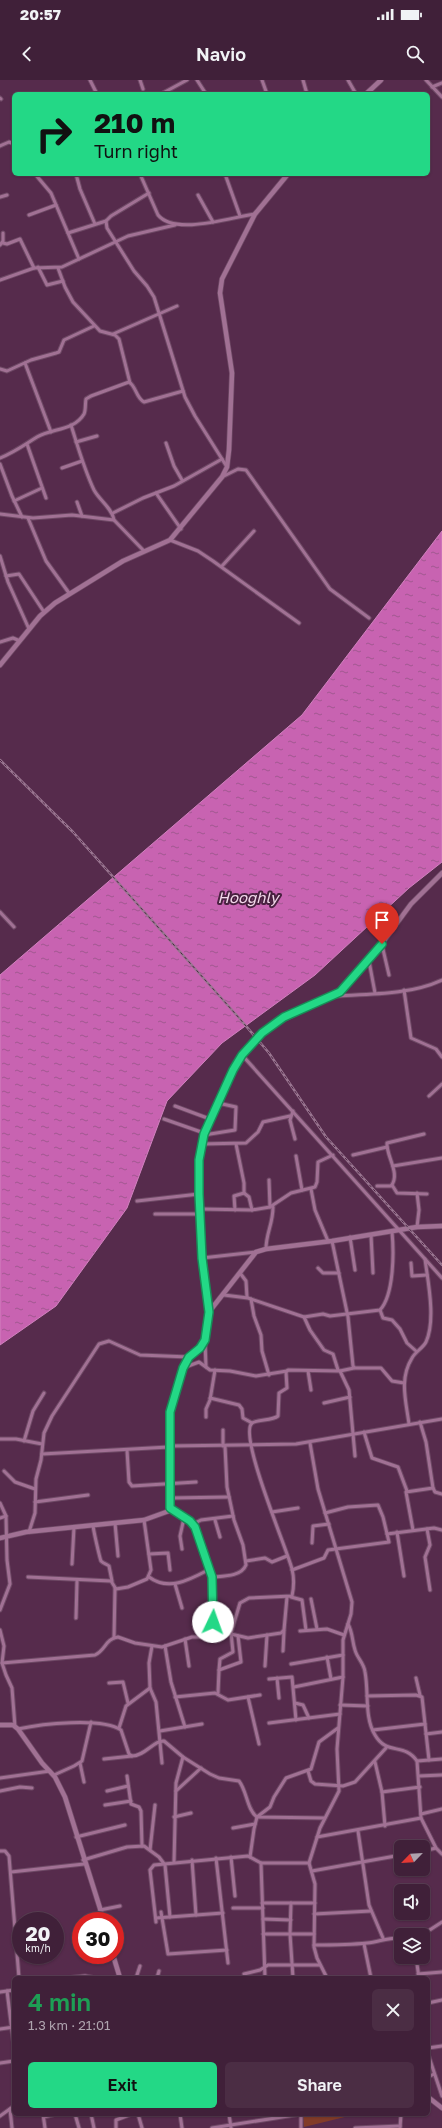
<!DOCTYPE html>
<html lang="en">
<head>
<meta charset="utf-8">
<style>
	body { margin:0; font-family:"Golos Text",sans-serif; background:#4b2d44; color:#f1f3f6; height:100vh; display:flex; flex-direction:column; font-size:15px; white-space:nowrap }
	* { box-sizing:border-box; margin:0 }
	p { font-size:13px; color:#aea3ae }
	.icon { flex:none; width:22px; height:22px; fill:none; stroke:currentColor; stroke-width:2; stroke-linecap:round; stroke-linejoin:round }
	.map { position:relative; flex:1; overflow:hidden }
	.sheet { position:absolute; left:12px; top:1896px; width:418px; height:140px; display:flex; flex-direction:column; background:#402039; border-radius:6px; box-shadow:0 1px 3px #0004,0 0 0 1px #593e53 }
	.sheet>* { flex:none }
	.banner { position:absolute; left:12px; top:12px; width:418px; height:84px; border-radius:6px; box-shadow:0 1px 3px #0004,0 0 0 1px #593e53; background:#23d886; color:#111; overflow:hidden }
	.needle { width:26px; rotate:245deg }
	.fabs { position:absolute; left:394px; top:1760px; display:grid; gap:8px }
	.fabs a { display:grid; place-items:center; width:36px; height:36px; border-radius:6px; background:#402039; box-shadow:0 1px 3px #0004,0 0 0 1px #593e53; font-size:20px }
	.speed { position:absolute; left:12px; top:1832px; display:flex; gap:8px; font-size:20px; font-weight:700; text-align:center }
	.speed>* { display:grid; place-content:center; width:52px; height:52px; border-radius:50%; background:#402039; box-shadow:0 1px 3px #0004,0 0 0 1px #593e53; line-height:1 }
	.speed small { font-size:10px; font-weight:400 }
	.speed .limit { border:6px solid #d22; background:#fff; color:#111 }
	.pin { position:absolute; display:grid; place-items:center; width:34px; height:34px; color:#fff; margin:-41px -17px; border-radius:50% 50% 50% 0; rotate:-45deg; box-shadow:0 0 4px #0007 }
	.pin .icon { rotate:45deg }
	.me { position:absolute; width:44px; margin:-22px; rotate:3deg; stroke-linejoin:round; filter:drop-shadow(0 0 3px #0008) }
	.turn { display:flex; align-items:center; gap:14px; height:84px; padding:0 16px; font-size:18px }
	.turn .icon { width:52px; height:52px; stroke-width:2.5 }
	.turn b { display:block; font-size:28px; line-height:34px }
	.round { display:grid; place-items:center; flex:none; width:42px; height:42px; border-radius:6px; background:#4b2d44 }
	.summary { display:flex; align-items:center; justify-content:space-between; height:68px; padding:0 16px }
	h1 { font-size:24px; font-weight:600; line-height:30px; color:#1e9e55 }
	.cta { display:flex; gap:8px; margin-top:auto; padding:8px 16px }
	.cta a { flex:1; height:46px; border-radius:6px; background:#23d886; color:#111; font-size:16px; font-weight:600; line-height:46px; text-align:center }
	.cta a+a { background:#4b2d44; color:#f1f3f6 }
	.status { display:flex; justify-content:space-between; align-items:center; height:28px; padding:0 20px; background:#402039; direction:ltr }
	.status svg { height:11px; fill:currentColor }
	header { display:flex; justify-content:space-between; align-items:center; height:52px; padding:0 16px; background:#402039; font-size:18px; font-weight:600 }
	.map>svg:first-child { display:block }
</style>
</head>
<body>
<div class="status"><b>20:57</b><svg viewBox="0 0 49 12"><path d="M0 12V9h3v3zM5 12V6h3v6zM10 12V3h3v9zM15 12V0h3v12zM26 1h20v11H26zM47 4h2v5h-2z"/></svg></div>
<header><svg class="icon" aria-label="back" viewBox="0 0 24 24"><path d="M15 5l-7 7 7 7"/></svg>Navio<svg class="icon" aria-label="search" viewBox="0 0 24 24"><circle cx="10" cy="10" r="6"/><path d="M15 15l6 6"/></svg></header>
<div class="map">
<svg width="442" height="2048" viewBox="0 0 442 2048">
	<defs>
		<pattern id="water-ripples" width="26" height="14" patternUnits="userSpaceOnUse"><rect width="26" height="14" fill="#c863b1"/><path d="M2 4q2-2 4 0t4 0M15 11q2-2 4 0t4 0" fill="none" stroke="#a15890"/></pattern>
	</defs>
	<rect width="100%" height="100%" fill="#562b4c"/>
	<path fill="#823c29" d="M303 2034H357L304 2047Z"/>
	<path fill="url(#water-ripples)" stroke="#d182bf" d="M442 451V782L409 808 315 895 222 963 167 1021 127 1128 56 1226 0 1265V895L302 635Z"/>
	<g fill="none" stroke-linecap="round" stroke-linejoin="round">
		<g stroke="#6e4965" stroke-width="5">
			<g id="street">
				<path d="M90 0 97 14"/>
				<path d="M140 0 143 9"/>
				<path d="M197 0 206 14"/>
				<path d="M262 0 267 14"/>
				<path d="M303 0 307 14"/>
				<path d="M348 0 356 14"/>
				<path d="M426 0 442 17"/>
				<path d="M432 7 442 3"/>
				<path d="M163 13 187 0"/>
				<path d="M0 18 1 19"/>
				<path d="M0 66 9 62 14 64"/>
				<path d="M35 94 51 113 79 179"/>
				<path d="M76 94 80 109 95 144"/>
				<path d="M140 94 158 135C175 156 232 137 255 134"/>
				<path d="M225 94 240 136"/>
				<path d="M149 113 111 136 106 141 107 148 134 191 147 206 154 217 185 317 195 336 227 387"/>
				<path d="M198 115 213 142"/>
				<path d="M0 117 7 115"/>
				<path d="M29 135 56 125"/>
				<path d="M68 153 106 141"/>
				<path d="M3 163 7 164 20 159 34 188"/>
				<path d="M0 165 3 161V153"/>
				<path d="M38 187 47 205 63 201"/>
				<path d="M58 188 65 207 73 222 100 251 115 255 119 259 130 303"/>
				<path d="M0 200 34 188 62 187 128 156 175 145"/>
				<path d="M113 254 177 226"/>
				<path d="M25 283 51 352"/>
				<path d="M0 289 7 291 31 280 56 273 59 272 64 260 94 246"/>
				<path d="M71 345C78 367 84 389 94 410 100 421 112 428 114 440"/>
				<path d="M76 362 97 356"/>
				<path d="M166 363 174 386 182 400"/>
				<path d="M27 364 46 418"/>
				<path d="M0 378C15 372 24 365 37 357 52 348 74 351 84 334 86 330 85 323 86 319L91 316 129 302C136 306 136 318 144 322L183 311"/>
				<path d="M0 384 12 416 22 437"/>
				<path d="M62 388 82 381"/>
				<path d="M222 397 238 389 246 390 330 509 369 538"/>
				<path d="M156 413 181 449"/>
				<path d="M14 421 42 408"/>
				<path d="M77 422 82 436"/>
				<path d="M113 433 143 418 174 406 222 379"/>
				<path d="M0 434 33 438 72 435 114 440 144 471"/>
				<path d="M28 438 46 481 69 513"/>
				<path d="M170 460 198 471 213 481 299 543"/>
				<path d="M0 476 8 502 29 549"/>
				<path d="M222 486 254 451"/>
				<path d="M6 496 19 494 44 532"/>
				<path d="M0 562 13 558 20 561"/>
				<path d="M0 832 14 847"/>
				<path d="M382 865 389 895"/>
				<path d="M369 881 375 913"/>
				<path d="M404 910 411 958 436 969 442 977"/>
				<path d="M334 916C369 914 410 915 442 900"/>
				<path d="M242 975 442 1198"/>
				<path d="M429 1016 442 1004"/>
				<path d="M175 1026 210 1039"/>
				<path d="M293 1031 290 1040 295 1059"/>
				<path d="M164 1039 204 1053"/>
				<path d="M204 1055 235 1050 236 1027 218 1023"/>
				<path d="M201 1064 246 1063 258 1052 263 1042 290 1036"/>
				<path d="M236 1064 244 1103V1113"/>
				<path d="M353 1075 387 1067"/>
				<path d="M296 1076 302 1110"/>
				<path d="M393 1086 442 1078"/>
				<path d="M269 1100 270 1127"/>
				<path d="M392 1105 397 1113 427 1114"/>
				<path d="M377 1106H391C401 1094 386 1076 387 1063L424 1054"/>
				<path d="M311 1109 315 1130 328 1161"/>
				<path d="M417 1113 419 1130 417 1147"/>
				<path d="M137 1121 199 1114"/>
				<path d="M200 1129 252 1130 270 1127 291 1113 315 1107 317 1102 318 1082 333 1075"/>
				<path d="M235 1130 234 1116 244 1113 249 1117 252 1130"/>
				<path d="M155 1134H200"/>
				<path d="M371 1155 373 1193"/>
				<path d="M350 1157 355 1190"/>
				<path d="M332 1161 348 1237 353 1286 355 1288H381L392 1301 404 1303"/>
				<path d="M266 1169C266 1153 273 1144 273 1127"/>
				<path d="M202 1178 256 1172"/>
				<path d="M411 1183 412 1196 427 1195"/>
				<path d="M318 1188 323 1193H339"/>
				<path d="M240 1193 246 1201 247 1217"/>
				<path d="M224 1215 248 1218 304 1237 323 1234 330 1236 380 1230C394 1215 394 1172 392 1152"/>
				<path d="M251 1219 254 1236 261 1255 262 1271 269 1295"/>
				<path d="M380 1230 383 1238 392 1240 400 1249 407 1263 416 1271"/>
				<path d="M304 1237 310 1250 324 1270 333 1274 338 1290"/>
				<path d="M205 1261 206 1287"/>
				<path d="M183 1288 199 1282 210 1290 230 1291 256 1296 287 1291"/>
				<path d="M308 1291 311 1310"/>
				<path d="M340 1291 354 1288"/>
				<path d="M210 1318 239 1325 242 1329 243 1338 252 1343"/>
				<path d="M324 1323 350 1317"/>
				<path d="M206 1337V1329L210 1320 215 1290"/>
				<path d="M420 1342 426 1362 433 1408 435 1412 442 1414"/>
				<path d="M409 1344C406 1321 399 1299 412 1278 415 1272 423 1268 426 1262 436 1240 428 1202 425 1179"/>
				<path d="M364 1352 372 1378 398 1387 407 1411"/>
				<path d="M0 1359H16L42 1364"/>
				<path d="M24 1361 33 1331 44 1313"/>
				<path d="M310 1363 318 1409 352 1522 351 1534 343 1560V1597L337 1669 339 1711 320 1748 309 1783 315 1804 314 1867 317 1878 327 1898"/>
				<path d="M169 1366 296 1364 442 1339"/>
				<path d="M223 1366V1350"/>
				<path d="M127 1370 129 1402 132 1406 196 1402"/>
				<path d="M42 1374 169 1367"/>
				<path d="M4 1391 15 1402 35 1409"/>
				<path d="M171 1418 229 1417"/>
				<path d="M35 1422 88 1415"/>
				<path d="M0 1423 6 1436 7 1480 10 1504 0 1530"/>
				<path d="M170 1428 193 1444 211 1492 214 1526 212 1557"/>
				<path d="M272 1432 298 1428"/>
				<path d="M0 1438 6 1436"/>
				<path d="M215 1440 220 1457"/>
				<path d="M115 1443 118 1476"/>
				<path d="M193 1444 201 1440 233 1436"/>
				<path d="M93 1445C93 1449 100 1479 101 1481 104 1484 107 1484 109 1486L112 1501"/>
				<path d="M427 1449 430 1465 425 1477 430 1510"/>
				<path d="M413 1450 406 1412 433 1408"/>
				<path d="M29 1452 35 1433 36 1399 41 1380 44 1353 52 1336 99 1264 109 1261 140 1275 189 1277"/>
				<path d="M397 1452 404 1496"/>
				<path d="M387 1454 434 1448 442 1450"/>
				<path d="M312 1463 313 1446 329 1444"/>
				<path d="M182 1469 180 1456 184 1438"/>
				<path d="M149 1474 168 1473 170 1490"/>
				<path d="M246 1481 265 1478 272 1482 287 1476"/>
				<path d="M72 1484 74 1447"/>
				<path d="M292 1490 324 1478 328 1470 389 1462 383 1437 378 1425 348 1427 325 1433"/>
				<path d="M28 1497 111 1501 116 1509 128 1507 147 1499 151 1490 144 1440"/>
				<path d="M149 1497C169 1512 191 1499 210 1489"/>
				<path d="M212 1497C223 1496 241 1497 246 1485L243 1465 234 1440 227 1407 225 1366"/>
				<path d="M175 1504 182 1528"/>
				<path d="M291 1517 302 1520 306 1550"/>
				<path d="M311 1519 317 1549"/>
				<path d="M76 1538 77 1501"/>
				<path d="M348 1544C353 1553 352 1561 355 1570 357 1578 364 1583 365 1592 369 1612 364 1637 375 1655 387 1676 404 1662 417 1681L421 1738 436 1768 442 1774"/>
				<path d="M0 1550 4 1566 2 1583 6 1595 12 1608 15 1647"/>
				<path d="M300 1551 327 1549 344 1555"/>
				<path d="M231 1554 248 1558 281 1553 284 1550 287 1517"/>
				<path d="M114 1558 115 1508"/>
				<path d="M185 1559 189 1586"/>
				<path d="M165 1566 171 1602 185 1647"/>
				<path d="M283 1571 284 1551"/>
				<path d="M327 1577 331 1599"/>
				<path d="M2 1583 95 1575C106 1570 105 1559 118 1557L135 1563 162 1567 192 1557H222L231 1553 240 1523 249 1518 292 1516C294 1507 294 1497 292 1489 287 1469 238 1355 252 1343 258 1339 272 1341 278 1336L279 1313 287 1308 286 1292 288 1290 340 1291 349 1310 355 1376"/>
				<path d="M291 1584 343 1575"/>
				<path d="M265 1586 267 1555"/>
				<path d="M219 1590 220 1579 233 1572 231 1553"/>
				<path d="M277 1598 279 1618"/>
				<path d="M416 1598 420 1615"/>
				<path d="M269 1599 292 1597 296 1640"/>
				<path d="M109 1603 123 1602 128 1623"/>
				<path d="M294 1607 343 1597"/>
				<path d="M150 1608 156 1622 162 1683"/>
				<path d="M218 1613 219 1590 241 1582 238 1556"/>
				<path d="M367 1616 416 1615 422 1617 429 1680"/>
				<path d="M175 1617 215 1613 228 1620 260 1615"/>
				<path d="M248 1617 259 1664"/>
				<path d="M295 1623 303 1625 309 1638"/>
				<path d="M340 1625 368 1626"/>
				<path d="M269 1643 340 1634"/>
				<path d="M119 1648 126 1626 150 1608 149 1583 152 1566"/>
				<path d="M18 1649C41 1644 101 1637 121 1650L129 1674 132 1676C145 1676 154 1660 164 1661L183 1677 210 1694 219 1698 239 1701C247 1711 247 1730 257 1737L324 1738"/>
				<path d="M373 1650 425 1644"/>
				<path d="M160 1651 202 1644"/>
				<path d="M426 1654 442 1652"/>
				<path d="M104 1679 132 1676"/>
				<path d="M417 1681 442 1679"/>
				<path d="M375 1682 382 1712 385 1746"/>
				<path d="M80 1683 84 1702"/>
				<path d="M308 1691 311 1701 315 1704 343 1706 355 1702 386 1668"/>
				<path d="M54 1695 74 1686 82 1681 91 1642"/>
				<path d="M127 1696 131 1724 139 1727 141 1731 142 1766"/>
				<path d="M419 1696 442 1695"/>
				<path d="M0 1698 50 1691"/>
				<path d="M0 1711 20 1707 32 1708"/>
				<path d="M107 1711 128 1706"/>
				<path d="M176 1711 201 1688"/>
				<path d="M382 1712 420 1707"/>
				<path d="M105 1725 131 1721"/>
				<path d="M421 1734 442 1729"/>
				<path d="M174 1737 191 1733"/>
				<path d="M233 1748 255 1744"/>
				<path d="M358 1751 369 1825 383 1858"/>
				<path d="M76 1757 125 1745"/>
				<path d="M317 1757 421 1738"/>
				<path d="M150 1770 155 1725"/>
				<path d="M0 1771H5L9 1776 19 1898"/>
				<path d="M423 1771 436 1768"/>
				<path d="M231 1777 235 1816"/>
				<path d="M250 1777 254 1749 257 1737 270 1727 274 1717 286 1698 311 1689 319 1662 338 1648"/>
				<path d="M216 1778 228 1883"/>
				<path d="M83 1780 127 1767 144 1766 159 1777 165 1785 170 1837"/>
				<path d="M192 1780 196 1835"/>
				<path d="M174 1782 176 1703 183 1677"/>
				<path d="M261 1783 265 1898"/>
				<path d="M312 1791 401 1775"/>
				<path d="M11 1792 84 1784"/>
				<path d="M262 1823H315"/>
				<path d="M291 1823 290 1854 293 1898"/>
				<path d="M233 1828H263"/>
				<path d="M100 1830 120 1826"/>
				<path d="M161 1832 168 1874 227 1870"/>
				<path d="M314 1834 371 1831"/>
				<path d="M156 1838 223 1833"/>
				<path d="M263 1839 291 1840"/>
				<path d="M156 1842 150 1790 154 1785 248 1776 261 1783H309"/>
				<path d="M263 1854H314"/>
				<path d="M422 1855 442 1842"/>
				<path d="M364 1864 371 1898"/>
				<path d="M314 1865C332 1865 349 1865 367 1863 379 1862 388 1857 401 1858"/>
				<path d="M416 1877 419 1898"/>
				<path d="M244 1894 260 1890 268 1885H320"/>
				<path d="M418 1894 442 1892"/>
				<path d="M66 1898 85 1896 96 1898"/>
				<path d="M136 1898 140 1886"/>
				<path d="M157 1898 159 1891"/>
				<path d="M7 1911 14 1966"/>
				<path d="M0 1912 14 1910"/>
				<path d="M428 1923 442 1920"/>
				<path d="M0 1949 14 1947"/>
				<path d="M428 1968 442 1966"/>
				<path d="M428 1974 442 2016"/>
				<path d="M0 1983 14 1981"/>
				<path d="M428 1997 434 1994"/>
				<path d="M10 2029 12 2048"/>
				<path d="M43 2034 45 2048"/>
				<path d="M75 2034 79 2048"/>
				<path d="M91 2034 94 2048"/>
				<path d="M138 2034 142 2048"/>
				<path d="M180 2034 182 2048"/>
				<path d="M229 2034 231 2048"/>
				<path d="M0 2036 14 2026"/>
				<path d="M44 2037 56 2034"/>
				<path d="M116 2048V2040L132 2034"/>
				<path d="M212 2048 301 2034V2048"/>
				<path d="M355 2048 400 2046"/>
				<path d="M400 2048 401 2034"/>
			</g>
		</g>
		<g stroke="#6e4965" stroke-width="6">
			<g id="secondary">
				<path d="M366 14 381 0"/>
				<path d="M0 585 40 536 55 523 123 481 170 460 222 397 227 387 229 370 232 293 220 213 222 199 255 134 288 94"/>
				<path d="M209 1232 202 1178 199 1080 204 1053 233 990 242 975 262 953 276 943 340 912 369 881 411 824 442 793"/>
				<path d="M0 1458 26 1452 144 1440 169 1431 171 1418 169 1338 181 1293 189 1277 203 1264 209 1232 256 1172 266 1169 332 1161 417 1147 442 1146"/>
				<path d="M0 1645H13L18 1649 42 1683 55 1697 65 1717 104 1841"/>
				<path d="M113 1875 120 1898"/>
				<path d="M428 2017 442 2028"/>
			</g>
		</g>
		<use href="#street" stroke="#a17194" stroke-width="3"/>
		<use href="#secondary" stroke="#a17194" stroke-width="4.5"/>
		<g stroke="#9a7691" stroke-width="2.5">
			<path id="rail" d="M0 680 73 752 240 939 269 973 326 1057 442 1185"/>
		</g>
		<use href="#rail" stroke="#4a2141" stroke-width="1" stroke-dasharray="3" stroke-linecap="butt"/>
	</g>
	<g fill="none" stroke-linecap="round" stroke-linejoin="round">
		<g stroke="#178c57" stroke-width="10">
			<path id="route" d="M213 1542 212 1497 195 1447 190 1441 170 1428V1332L183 1288 189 1277 200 1268 205 1260 209 1232 202 1178 199 1114V1080L204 1054 233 990 242 975 262 953 284 937 340 912 382 864"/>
		</g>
		<use href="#route" stroke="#23d886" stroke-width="7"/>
	</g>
	<g text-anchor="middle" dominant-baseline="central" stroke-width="4" stroke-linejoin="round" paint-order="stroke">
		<g font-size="15" font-style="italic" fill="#f3d9eb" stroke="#4a2141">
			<text x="248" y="817">Hooghly</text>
		</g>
	</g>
</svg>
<div class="fabs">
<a><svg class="needle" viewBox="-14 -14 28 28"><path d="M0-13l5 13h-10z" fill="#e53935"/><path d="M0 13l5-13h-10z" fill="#aea3ae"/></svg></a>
<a><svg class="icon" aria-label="sound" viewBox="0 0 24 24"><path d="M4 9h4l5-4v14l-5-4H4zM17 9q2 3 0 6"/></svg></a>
<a><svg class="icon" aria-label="layers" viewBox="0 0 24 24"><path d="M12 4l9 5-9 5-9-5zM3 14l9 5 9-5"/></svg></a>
</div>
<div class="speed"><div>20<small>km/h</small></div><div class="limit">30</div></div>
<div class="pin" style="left:382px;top:864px;background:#d93025"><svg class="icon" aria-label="arrive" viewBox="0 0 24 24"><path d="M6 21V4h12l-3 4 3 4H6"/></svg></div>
<svg class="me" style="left:213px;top:1542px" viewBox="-20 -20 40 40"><circle r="19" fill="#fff"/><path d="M0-13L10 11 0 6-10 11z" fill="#23d886"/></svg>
<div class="banner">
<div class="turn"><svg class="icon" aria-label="right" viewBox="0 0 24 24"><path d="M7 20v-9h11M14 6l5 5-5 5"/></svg><div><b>210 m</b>Turn right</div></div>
</div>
<section class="sheet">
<div class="summary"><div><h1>4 min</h1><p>1.3 km · 21:01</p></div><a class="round"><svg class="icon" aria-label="close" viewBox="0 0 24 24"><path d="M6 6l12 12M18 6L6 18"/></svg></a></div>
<div class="cta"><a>Exit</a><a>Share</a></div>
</section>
</div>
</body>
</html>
